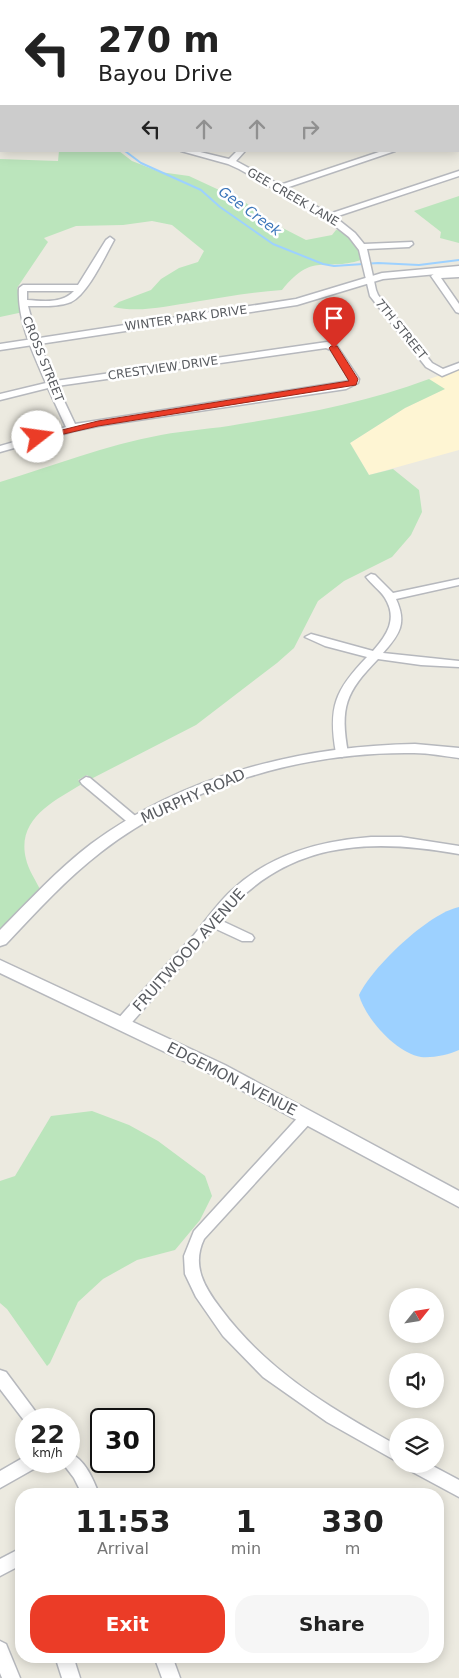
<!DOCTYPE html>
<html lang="en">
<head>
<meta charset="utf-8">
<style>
	body { margin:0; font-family:"DejaVu Sans",sans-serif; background:#f6f6f6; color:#222; height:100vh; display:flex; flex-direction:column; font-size:19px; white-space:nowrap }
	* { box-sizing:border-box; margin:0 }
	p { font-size:16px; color:#767676 }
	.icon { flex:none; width:28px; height:28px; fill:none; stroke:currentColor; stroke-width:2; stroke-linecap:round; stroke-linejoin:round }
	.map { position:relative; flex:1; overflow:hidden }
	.sheet { position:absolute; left:15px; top:1488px; width:429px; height:175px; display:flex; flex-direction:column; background:#fff; border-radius:20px; box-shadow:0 2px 12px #0003 }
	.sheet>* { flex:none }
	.top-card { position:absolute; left:0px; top:0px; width:460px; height:152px; box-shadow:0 2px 12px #0003; background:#fff; color:#222; overflow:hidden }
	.needle { width:32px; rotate:60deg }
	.controls { position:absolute; left:389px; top:1288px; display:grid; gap:10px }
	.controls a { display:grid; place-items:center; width:55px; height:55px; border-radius:50%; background:#fff; box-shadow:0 2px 12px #0003; font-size:25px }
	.speed { position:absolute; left:15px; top:1408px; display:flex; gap:10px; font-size:25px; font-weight:700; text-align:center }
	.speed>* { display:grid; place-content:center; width:65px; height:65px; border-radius:50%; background:#fff; box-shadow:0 2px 12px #0003; line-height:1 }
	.speed small { font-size:12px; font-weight:400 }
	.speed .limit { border:2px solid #111; border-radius:8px; background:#fff; color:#111 }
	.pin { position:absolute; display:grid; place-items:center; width:42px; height:42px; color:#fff; margin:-51px -21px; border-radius:50% 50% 50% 0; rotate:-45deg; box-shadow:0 0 5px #0007 }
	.pin .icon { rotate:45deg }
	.me { position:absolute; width:55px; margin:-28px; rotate:75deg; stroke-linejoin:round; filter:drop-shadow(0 0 4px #0008) }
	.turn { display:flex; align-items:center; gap:18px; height:105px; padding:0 15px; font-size:22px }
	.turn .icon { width:65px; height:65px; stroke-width:2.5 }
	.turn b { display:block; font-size:35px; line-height:42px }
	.lanes { display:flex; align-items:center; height:48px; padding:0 15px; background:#0003; justify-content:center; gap:25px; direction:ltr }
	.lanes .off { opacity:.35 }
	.eta { display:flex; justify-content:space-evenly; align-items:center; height:85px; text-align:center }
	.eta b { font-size:30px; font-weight:800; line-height:35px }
	.action { display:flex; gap:10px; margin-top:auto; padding:10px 15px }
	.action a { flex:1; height:58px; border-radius:20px; background:#eb3c27; color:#fff; font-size:20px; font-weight:800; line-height:58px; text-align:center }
	.action a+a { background:#f6f6f6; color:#222 }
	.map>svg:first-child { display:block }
</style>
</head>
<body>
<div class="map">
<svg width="459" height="1678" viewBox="0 0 459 1678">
	<rect width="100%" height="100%" fill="#eceae0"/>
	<path fill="#fef5d3" d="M459 369V450L369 475 350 443 405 408 444 389 429 379Z"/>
	<g fill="#bbe5bc">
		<path d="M59 151H119L132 161 160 172 189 176 217 189 237 196 269 221 306 240 332 235 336 230 345 231 357 247 361 260C323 272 314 251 282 290 252 292 223 297 194 302 168 306 139 313 113 307L119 302 151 290 161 279 179 268 198 262 204 251 172 225 152 221 123 225 76 226 44 238 48 242 17 288 28 311 0 317V159L58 161Z"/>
		<path d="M459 196V243L440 238 441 232 414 211Z"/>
		<path d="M429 379 445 389 405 408 350 443 369 475 393 469 419 490 422 512 411 535 392 557 344 581 318 601 294 648 277 663 196 725 91 779 87 775 78 780 82 784C54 801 16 819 26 859 28 869 36 881 41 891L0 929V482C53 466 106 445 161 435 187 430 214 429 240 424 303 414 369 402 429 379Z"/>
		<path d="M92 1111 129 1125 158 1141 205 1176 212 1196 200 1220 175 1250 137 1260 103 1279 78 1302 50 1363 47 1366 7 1309 0 1303V1181L15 1176 51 1116Z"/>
	</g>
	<path fill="#9dd1ff" d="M459 907V1050C448 1055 433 1058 421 1057 396 1053 365 1018 359 995 372 967 429 913 459 907Z"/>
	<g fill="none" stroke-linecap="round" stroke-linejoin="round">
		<path stroke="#9dd1ff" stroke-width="2" d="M125 151 141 163 201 190 220 207 273 244 323 264 334 266 378 263 419 265 459 260"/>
		<g stroke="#b6b8bd" stroke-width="3">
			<g id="minor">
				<rect x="37" y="0" width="19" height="1"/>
				<rect x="0" y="27" width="1" height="4"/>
				<rect x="0" y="79" width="1" height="5"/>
				<rect x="0" y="136" width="1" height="4"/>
				<path d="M181 151H196L229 159 237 151H245L236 161 280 185 382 151H395L286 188 329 214 459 171V176L335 217 355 233 364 244 412 242 413 244 409 247 367 249 376 290 378 295 432 363 443 369 459 363V369L442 376 426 367 370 296 359 250 349 237 321 215 239 169 228 164Z"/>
				<path d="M110 237 114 240C105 256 88 294 71 302 58 307 42 306 28 306L36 336 55 381 327 342 337 346 359 379 358 383 346 389 98 426 74 431 0 452V446L66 427 48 388 0 400V394L46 383C33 353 17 320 19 288L23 285H78L106 240ZM27 291H74C62 304 43 301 27 300ZM326 348 331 350 349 379V381L75 424 57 386Z"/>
				<path d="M459 271V277L441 278 459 304V313L456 312 431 276 435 273Z"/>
				<path d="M371 574 375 575 393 593 459 579V585L396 599C407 623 400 634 383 653L459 661V667L421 665 378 659C345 693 340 707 348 753L342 757 336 753C328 707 335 690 367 657L325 646 305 637 311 634 373 651C387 635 398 619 385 598 380 590 371 584 366 577Z"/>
				<path d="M86 777 90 778 139 819 141 822 139 825H131L82 784 80 781Z"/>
				<path d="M371 837H401L459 846V854C366 837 284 842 220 920L252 935 254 938 252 941H242L214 928 127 1028H117L115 1024 117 1020C142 991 168 963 194 935 206 920 217 904 231 891 270 854 320 841 371 837Z"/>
				<path d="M307 1111 312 1113 314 1117 312 1121 204 1239C191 1266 205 1288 221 1309 268 1372 330 1408 398 1446V1462L327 1422 263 1377 223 1336 196 1297 185 1274 184 1256 194 1231 302 1113Z"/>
				<path d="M0 1370 6 1372 41 1419H26V1423L0 1389Z"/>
				<path d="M69 1453C85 1459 93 1479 99 1494H82L74 1478 61 1461H69Z"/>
				<path d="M26 1456V1461H41L39 1466 0 1488V1471Z"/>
				<path d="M405 1464H429L459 1480V1497L407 1469Z"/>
				<path d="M21 1548V1565L0 1576V1559Z"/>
				<path d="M0 1641 6 1644 20 1678H2L0 1673Z"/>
				<path d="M55 1656H73L80 1678H62Z"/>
				<path d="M154 1656H172L180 1678H162Z"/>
			</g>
		</g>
		<g stroke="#b6b8bd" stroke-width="3">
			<g id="tertiary">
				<path d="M459 266V272L383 279 297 305 0 350V344L296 299 382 273Z"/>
				<path d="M415 744 459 748V758C444 756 429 753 414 753 305 751 188 785 101 852 66 879 36 912 6 944L0 946V930C29 901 58 869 91 844 184 775 301 746 415 744Z"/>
				<path d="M0 960 225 1065 459 1191V1207L213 1075 0 973Z"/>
			</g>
		</g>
		<use href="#minor" fill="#fff" fill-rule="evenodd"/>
		<use href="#tertiary" fill="#fff" fill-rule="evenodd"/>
	</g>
	<path fill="#eb3c27" stroke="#992719" d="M331 346H337L358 379 356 385 98 426 38 440 34 437 98 421 349 381 329 348Z"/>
	<g text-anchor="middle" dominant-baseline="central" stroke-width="5" stroke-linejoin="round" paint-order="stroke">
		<g font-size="12" fill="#595c61" stroke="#fff">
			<text transform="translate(293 197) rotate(30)">GEE CREEK LANE</text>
			<text transform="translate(186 318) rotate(-8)">WINTER PARK DRIVE</text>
			<text transform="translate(401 329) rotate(51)">7TH STREET</text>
			<text transform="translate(43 359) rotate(68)">CROSS STREET</text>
			<text transform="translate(163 368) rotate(-8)">CRESTVIEW DRIVE</text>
		</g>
		<g font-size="14" font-style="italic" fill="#3c76ba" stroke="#fff">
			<text transform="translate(250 211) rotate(36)">Gee Creek</text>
		</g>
		<g font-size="15" fill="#595c61" stroke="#fff">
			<text transform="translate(193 796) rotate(-24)">MURPHY ROAD</text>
			<text transform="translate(189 950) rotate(-48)">FRUITWOOD AVENUE</text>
			<text transform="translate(232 1079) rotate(27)">EDGEMON AVENUE</text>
		</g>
	</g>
</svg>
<div class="controls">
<a><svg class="needle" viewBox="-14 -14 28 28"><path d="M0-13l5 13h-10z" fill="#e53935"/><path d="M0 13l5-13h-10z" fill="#767676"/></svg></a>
<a><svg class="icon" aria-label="sound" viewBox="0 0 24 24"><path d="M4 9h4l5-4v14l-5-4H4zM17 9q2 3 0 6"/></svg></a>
<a><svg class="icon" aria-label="layers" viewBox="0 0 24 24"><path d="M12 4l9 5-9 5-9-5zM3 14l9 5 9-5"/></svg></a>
</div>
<div class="speed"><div>22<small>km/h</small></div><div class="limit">30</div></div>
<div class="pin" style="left:334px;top:348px;background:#d93025"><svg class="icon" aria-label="arrive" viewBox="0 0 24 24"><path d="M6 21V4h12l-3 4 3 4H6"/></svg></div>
<svg class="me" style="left:38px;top:437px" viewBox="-20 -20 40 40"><circle r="19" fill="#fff"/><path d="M0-13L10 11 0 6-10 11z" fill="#eb3c27"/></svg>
<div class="top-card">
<div class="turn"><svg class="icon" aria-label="left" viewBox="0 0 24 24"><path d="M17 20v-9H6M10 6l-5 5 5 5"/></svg><div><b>270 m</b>Bayou Drive</div></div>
<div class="lanes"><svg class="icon" aria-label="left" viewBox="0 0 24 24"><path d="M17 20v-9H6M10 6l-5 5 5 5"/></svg><svg class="icon off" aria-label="ahead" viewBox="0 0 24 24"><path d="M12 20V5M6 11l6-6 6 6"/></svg><svg class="icon off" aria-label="ahead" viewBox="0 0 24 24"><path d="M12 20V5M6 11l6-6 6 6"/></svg><svg class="icon off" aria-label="right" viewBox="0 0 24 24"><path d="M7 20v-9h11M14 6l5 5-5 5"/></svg></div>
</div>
<section class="sheet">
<div class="eta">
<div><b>11:53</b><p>Arrival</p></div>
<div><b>1</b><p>min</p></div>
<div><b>330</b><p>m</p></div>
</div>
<div class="action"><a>Exit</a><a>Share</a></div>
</section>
</div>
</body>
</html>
